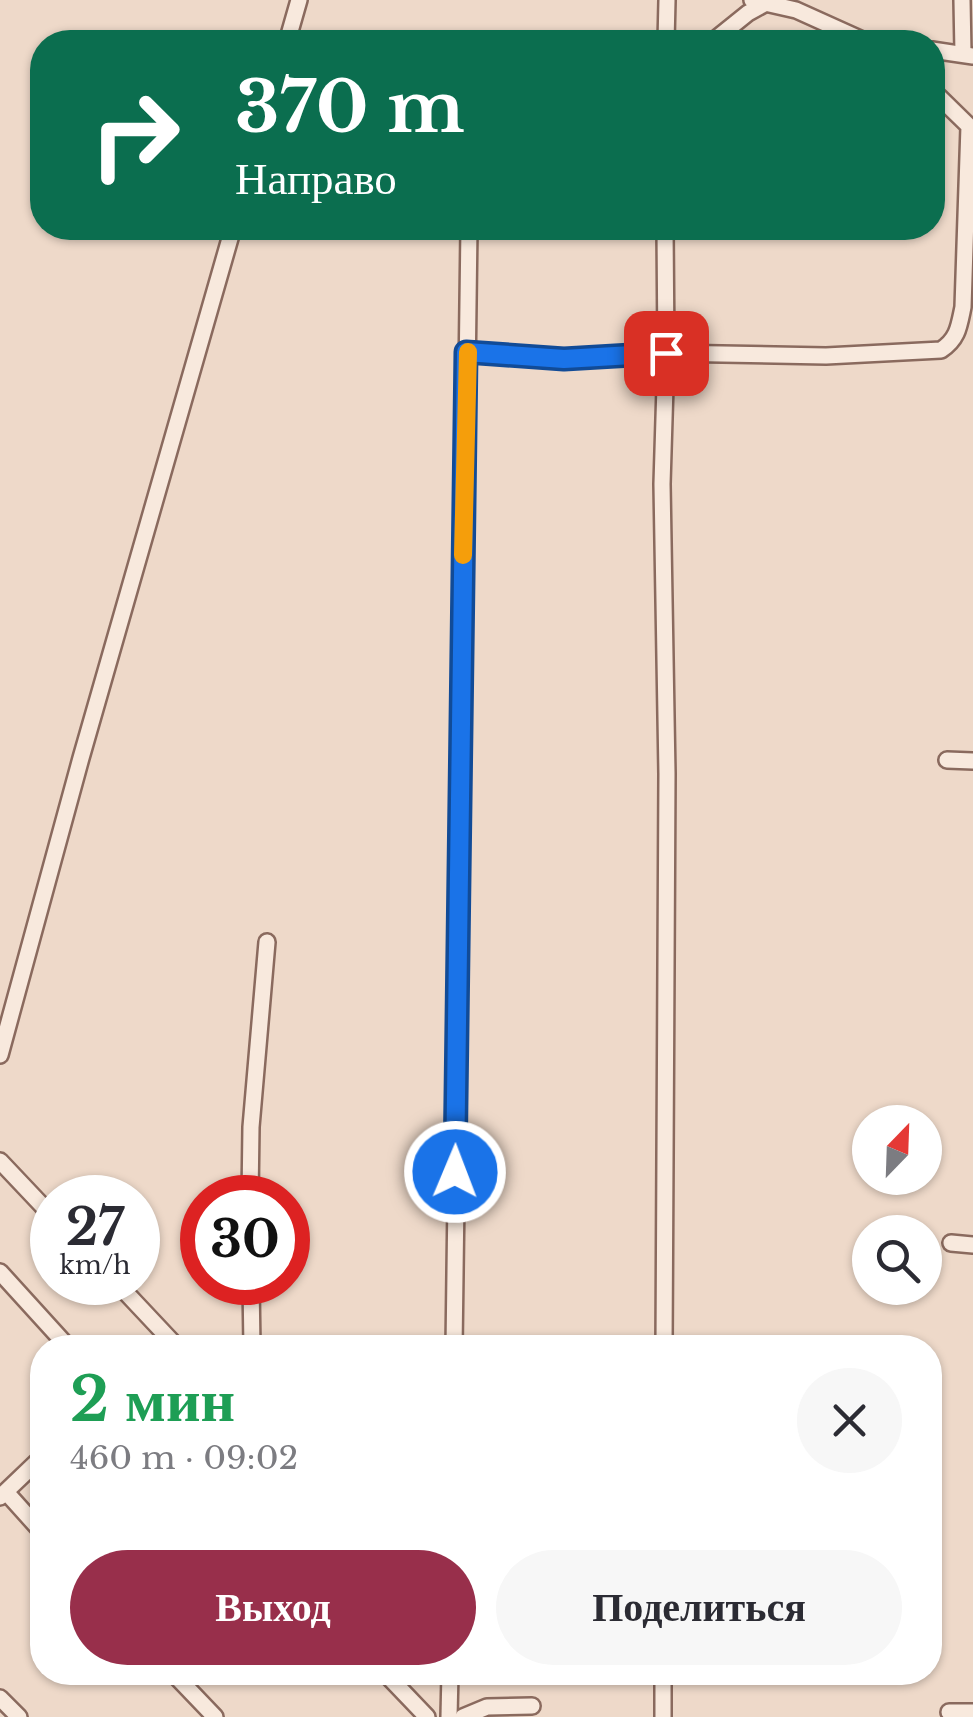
<!DOCTYPE html>
<html lang="ru">
<head>
<meta charset="utf-8">
<style>
	body { margin:0; font-family:"Libre Baskerville",serif; background:#f7f7f7; color:#2b2b33; height:100vh; display:flex; flex-direction:column; font-size:38px; white-space:nowrap }
	* { box-sizing:border-box; margin:0 }
	p { font-size:32px; color:#7c7c81 }
	.icon { flex:none; width:55px; height:55px; fill:none; stroke:currentColor; stroke-width:2; stroke-linecap:round; stroke-linejoin:round }
	.map { position:relative; flex:1; overflow:hidden }
	.details { position:absolute; left:30px; top:1335px; width:912px; height:350px; display:flex; flex-direction:column; background:#fff; border-radius:40px; box-shadow:0 2px 8px #0004 }
	.details>* { flex:none }
	.banner { position:absolute; left:30px; top:30px; width:915px; height:210px; border-radius:40px; box-shadow:0 2px 8px #0004; background:#0b6e4f; color:#fff; overflow:hidden }
	.needle { width:65px; rotate:23deg }
	.controls { position:absolute; left:852px; top:1105px; display:grid; gap:20px }
	.controls a { display:grid; place-items:center; width:90px; height:90px; border-radius:50%; background:#fff; box-shadow:0 2px 8px #0004; font-size:50px }
	.speed { position:absolute; left:30px; top:1175px; display:flex; gap:20px; font-size:50px; font-weight:700; text-align:center }
	.speed>* { display:grid; place-content:center; width:130px; height:130px; border-radius:50%; background:#fff; box-shadow:0 2px 8px #0004; line-height:1 }
	.speed small { font-size:25px; font-weight:400 }
	.speed .limit { border:15px solid #d22; background:#fff; color:#111 }
	.pin { position:absolute; display:grid; place-items:center; width:85px; height:85px; color:#fff; margin:-42px; border-radius:20px; box-shadow:0 5px 15px #0006 }
	.me { position:absolute; width:110px; margin:-55px; rotate:1deg; stroke-linejoin:round; filter:drop-shadow(0 0 8px #0008) }
	.turn { display:flex; align-items:center; gap:35px; height:210px; padding:0 40px; font-size:45px }
	.turn .icon { width:130px; height:130px; stroke-width:2.5 }
	.turn b { display:block; font-size:70px; line-height:85px }
	.round { display:grid; place-items:center; flex:none; width:105px; height:105px; border-radius:52px; background:#f7f7f7 }
	.overview { display:flex; align-items:center; justify-content:space-between; height:170px; padding:0 40px }
	h1 { font-size:60px; font-weight:800; line-height:75px; color:#1e9e55 }
	.button { display:flex; gap:20px; margin-top:auto; padding:20px 40px }
	.button a { flex:1; height:115px; border-radius:60px; background:#982f4b; color:#fff; font-size:40px; font-weight:800; line-height:115px; text-align:center }
	.button a+a { background:#f7f7f7; color:#2b2b33 }
	.map>svg:first-child { display:block }
</style>
</head>
<body>
<div class="map">
<svg width="973" height="1717" viewBox="0 0 973 1717">
	<rect width="100%" height="100%" fill="#eed9c9"/>
	<g fill="none" stroke-linecap="round" stroke-linejoin="round">
		<g stroke="#8a6a5e" stroke-width="20">
			<g id="minor">
				<path d="M752 0 796 10 867 42"/>
				<path d="M962 0 963 53"/>
				<path d="M287 42 299 0"/>
				<path d="M666 42 667 0"/>
				<path d="M712 42 748 13 768 2"/>
				<path d="M932 50 973 56"/>
				<path d="M467 352 564 359 666 353 826 356 941 350C958 339 959 326 963 307L969 126 932 90"/>
				<path d="M947 760 973 761"/>
				<path d="M0 1055 81 758 233 228"/>
				<path d="M0 1161 52 1216"/>
				<path d="M250 1198 251 1127 267 942"/>
				<path d="M951 1243 973 1245"/>
				<path d="M0 1272 69 1348"/>
				<path d="M116 1282 178 1348"/>
				<path d="M251 1282 252 1348"/>
				<path d="M454 1348 469 228"/>
				<path d="M664 1348 667 774 662 484 666 353 665 228"/>
				<path d="M6 1492 42 1532"/>
				<path d="M0 1497 42 1457"/>
				<path d="M172 1672 215 1717"/>
				<path d="M384 1672 427 1717"/>
				<path d="M0 1698 19 1717"/>
				<path d="M949 1712H973"/>
				<path d="M449 1717 450 1672"/>
				<path d="M463 1717 487 1707 532 1706"/>
				<path d="M663 1717V1672"/>
			</g>
		</g>
		<use href="#minor" stroke="#f8e9dd" stroke-width="15"/>
	</g>
	<g fill="none" stroke-linecap="round" stroke-linejoin="round">
		<g stroke="#114b97" stroke-width="25">
			<path id="route" d="M455 1172 466 352 564 359 666 353"/>
		</g>
		<use href="#route" stroke="#1a73e8" stroke-width="18"/>
		<path stroke="#f59e0b" stroke-width="18" d="M463 555 468 352"/>
	</g>
</svg>
<div class="controls">
<a><svg class="needle" viewBox="-14 -14 28 28"><path d="M0-13l5 13h-10z" fill="#e53935"/><path d="M0 13l5-13h-10z" fill="#7c7c81"/></svg></a>
<a><svg class="icon" aria-label="search" viewBox="0 0 24 24"><circle cx="10" cy="10" r="6"/><path d="M15 15l6 6"/></svg></a>
</div>
<div class="speed"><div>27<small>km/h</small></div><div class="limit">30</div></div>
<div class="pin" style="left:666px;top:353px;background:#d93025"><svg class="icon" aria-label="arrive" viewBox="0 0 24 24"><path d="M6 21V4h12l-3 4 3 4H6"/></svg></div>
<svg class="me" style="left:455px;top:1172px" viewBox="-20 -20 40 40"><circle r="17" fill="#1a73e8" stroke="#fff" stroke-width="3"/><path d="M0-11L8 9 0 5-8 9z" fill="#fff"/></svg>
<div class="banner">
<div class="turn"><svg class="icon" aria-label="right" viewBox="0 0 24 24"><path d="M7 20v-9h11M14 6l5 5-5 5"/></svg><div><b>370 m</b>Направо</div></div>
</div>
<section class="details">
<div class="overview"><div><h1>2 мин</h1><p>460 m · 09:02</p></div><a class="round"><svg class="icon" aria-label="close" viewBox="0 0 24 24"><path d="M6 6l12 12M18 6L6 18"/></svg></a></div>
<div class="button"><a>Выход</a><a>Поделиться</a></div>
</section>
</div>
</body>
</html>
